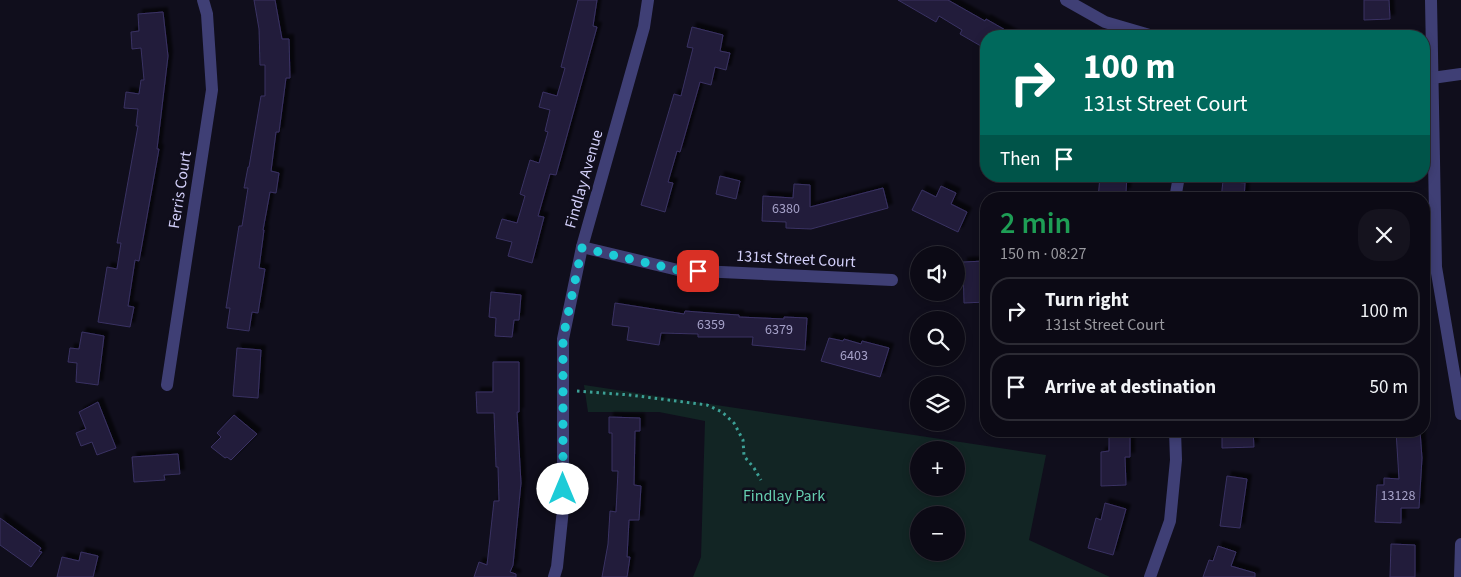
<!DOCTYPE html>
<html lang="en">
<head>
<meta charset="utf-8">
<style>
	body { margin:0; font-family:"Source Sans 3",sans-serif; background:#15131e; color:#f1f3f6; height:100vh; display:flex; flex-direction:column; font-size:19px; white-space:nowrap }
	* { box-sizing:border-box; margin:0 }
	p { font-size:16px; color:#9a9aa0 }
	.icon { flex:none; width:28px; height:28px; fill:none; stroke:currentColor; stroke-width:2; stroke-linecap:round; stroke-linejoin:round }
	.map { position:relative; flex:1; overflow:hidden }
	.panel { position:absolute; left:980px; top:192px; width:450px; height:245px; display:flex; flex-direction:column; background:#0c0a15; border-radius:20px; box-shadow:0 2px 8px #0003,0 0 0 1px #2c2b34 }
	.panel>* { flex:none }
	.banner { position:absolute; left:980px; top:30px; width:450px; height:152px; border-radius:20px; box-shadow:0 2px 8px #0003,0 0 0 1px #2c2b34; background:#00695c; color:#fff; overflow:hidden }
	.tools { position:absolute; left:910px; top:246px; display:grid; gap:10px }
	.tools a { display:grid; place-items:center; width:55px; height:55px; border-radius:50%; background:#0c0a15; box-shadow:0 2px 8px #0003,0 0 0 1px #2c2b34; font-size:25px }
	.pin { position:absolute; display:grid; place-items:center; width:42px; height:42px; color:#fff; margin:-21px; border-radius:10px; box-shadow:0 2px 8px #0006 }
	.me { position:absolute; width:55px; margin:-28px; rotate:0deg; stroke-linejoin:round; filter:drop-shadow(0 0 4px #0008) }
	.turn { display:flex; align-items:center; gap:18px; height:105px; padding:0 20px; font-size:22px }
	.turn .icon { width:65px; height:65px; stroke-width:2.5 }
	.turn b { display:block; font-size:35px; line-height:42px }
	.then { display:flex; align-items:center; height:48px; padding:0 20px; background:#0003; gap:10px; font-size:19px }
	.round { display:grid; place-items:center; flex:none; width:52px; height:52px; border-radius:20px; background:#15131e }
	.head { display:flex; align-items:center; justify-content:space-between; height:85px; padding:0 20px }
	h1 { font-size:30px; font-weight:600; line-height:38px; color:#1e9e55 }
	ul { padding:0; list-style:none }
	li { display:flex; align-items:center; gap:15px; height:68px; margin:0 10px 8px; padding:0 10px; border:2px solid #2c2b34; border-radius:20px }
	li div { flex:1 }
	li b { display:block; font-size:19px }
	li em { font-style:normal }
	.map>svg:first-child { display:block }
</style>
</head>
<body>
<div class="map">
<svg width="1461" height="577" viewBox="0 0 1461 577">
	<defs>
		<filter id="shadow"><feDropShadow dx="4.5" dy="-4.5" stdDeviation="1" flood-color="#0009"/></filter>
	</defs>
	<rect width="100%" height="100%" fill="#100e1c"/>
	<path fill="#122524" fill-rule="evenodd" d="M584 385 1046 455 1029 540 1110 577H693L701 557 705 421 659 412H588ZM919 450H956V488H919ZM919 515H956V552H919Z"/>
	<g fill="#211d3a" stroke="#3a3263" filter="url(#shadow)">
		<path d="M254 0H275L282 39H289L290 78H286L279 132H276L271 171 279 173 276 193 270 192 263 230H264L259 268 265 269 258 313 252 312 249 331 227 328 230 308H226L239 226H242L248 188H244L248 167H249L261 96H265V65H260L259 29Z"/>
		<path d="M578 0H597L593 26 597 27 556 175 550 174 538 216 544 217 532 263 508 256 512 242 496 238 502 219 517 223 525 196 520 194 530 160 539 163 548 132 545 131 550 110 539 107 543 92 557 96 565 68 561 67Z"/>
		<path d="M898 0H948L985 21 986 19 1016 36H986V49L960 34 962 30 939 16 936 22Z"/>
		<path d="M1364 0H1389L1390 19 1364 20Z"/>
		<path d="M163 12 168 56 157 149H159L139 261 135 260 128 306 134 307 130 327 98 322 107 267 117 269 121 243H117L138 126H136L138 109 124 108 126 92 139 94 141 80H144L141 48 132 49 131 32 139 31 138 14Z"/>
		<path d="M692 27 723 35 720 51 730 53 726 70 715 67 711 85 700 82 680 152 677 151 668 182 673 183 665 212 641 205 674 94 681 96 693 48 687 47Z"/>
		<path d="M720 176 740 181 736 199 716 194Z"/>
		<path d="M1100 176H1127L1126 192H1123V199H1098Z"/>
		<path d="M1223 181 1245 183 1244 199H1221Z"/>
		<path d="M794 184 810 185V207L883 188 888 208 811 229 786 228V222L762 221 763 196 793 198Z"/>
		<path d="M941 186 956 193 951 204 967 212 958 232 912 210 922 190 936 197Z"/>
		<path d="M985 261 986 302 964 303 963 262Z"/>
		<path d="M491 292 521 295 519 320H514L512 337 495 336 496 318 489 317Z"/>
		<path d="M615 303 684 314 685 311 723 314 739 315V317L784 319V317L807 318 805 350 752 345 753 337H698V334L661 333 659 345 627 340 629 327 612 325Z"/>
		<path d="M82 332 104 336 98 385 76 382 77 363 68 362 70 348 79 349Z"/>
		<path d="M829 338 843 341 844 339 861 344 862 341 889 348 880 377 821 361Z"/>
		<path d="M237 348 261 350 258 398 233 396Z"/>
		<path d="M493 362H519V412H517L521 483 513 565 510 572 516 574V577H474L479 562 487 565 494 501H499L498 467H496L494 413H477L476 392H493Z"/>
		<path d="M98 402 116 448 97 455 92 442 81 446 76 433 86 429 79 412Z"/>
		<path d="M234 415 257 434 231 460 227 457 225 458 211 447 221 437 217 433Z"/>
		<path d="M609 417 640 418V431H635L634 485 641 486 639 520H629L627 557H630L627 577H602L608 544 610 511 616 512 618 471H612V433H609Z"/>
		<path d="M1222 431H1253L1254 447 1222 448Z"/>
		<path d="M1396 431H1420L1422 458 1419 508H1401V523L1375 522 1377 485H1384V478L1399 479Z"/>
		<path d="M1109 435H1130V457H1125L1126 485 1101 486V452L1109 451Z"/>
		<path d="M178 454 180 474 164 475 165 480 134 482 132 457Z"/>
		<path d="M1227 476 1247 479 1240 528 1220 526Z"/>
		<path d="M1105 503 1126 509 1113 555 1088 548 1096 518 1101 520Z"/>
		<path d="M0 518 41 548 39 551 42 552 31 567 0 545Z"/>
		<path d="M1391 544 1415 545V577H1390Z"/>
		<path d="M1218 546 1236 552 1231 566 1255 573V577H1203L1209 560 1213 561Z"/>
		<path d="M81 552 98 556 93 577H57L62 557 79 561Z"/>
	</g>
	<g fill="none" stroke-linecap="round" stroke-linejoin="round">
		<path stroke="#3ca096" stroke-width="3" stroke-dasharray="2.5 4" stroke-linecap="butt" d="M577 391 630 395 707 405 722 412 734 423 743 440 744 456 754 468 761 480"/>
		<g stroke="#3f3f75" stroke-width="12">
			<path d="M1066 0 1105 22 1153 36"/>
			<path d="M1431 0 1436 267 1461 414"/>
			<path d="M1424 78H1432L1461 74"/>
			<path d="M1175 199 1179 176"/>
			<path d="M582 247 678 270 892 280"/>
			<path d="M167 385 212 90 207 14 203 0"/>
			<path d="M554 577 557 567 563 509V339L582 247 644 27 648 0"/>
			<path d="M1150 577 1170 521 1176 460 1175 431"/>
			<path d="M1460 577 1461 544"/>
		</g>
	</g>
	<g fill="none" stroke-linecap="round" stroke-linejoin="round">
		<path stroke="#1dcbd7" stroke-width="9" stroke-dasharray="0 16.2" d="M563 489V338L582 248 678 270 698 271"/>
	</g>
	<g text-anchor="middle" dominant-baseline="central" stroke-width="5" stroke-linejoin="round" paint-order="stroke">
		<g font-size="14" fill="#a6a2c9">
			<text x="786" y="209">6380</text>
			<text x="711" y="325">6359</text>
			<text x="779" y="330">6379</text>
			<text x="854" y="356">6403</text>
			<text x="1398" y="496">13128</text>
		</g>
		<g font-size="16" fill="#d2cff9" stroke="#100e1c">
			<text transform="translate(584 179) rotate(-74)">Findlay Avenue</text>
			<text transform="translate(180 190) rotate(-81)">Ferris Court</text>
			<text transform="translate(796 259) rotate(3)">131st Street Court</text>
		</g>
		<g font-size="16" fill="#66ceb0" stroke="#100e1c">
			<text x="784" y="496">Findlay Park</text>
		</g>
	</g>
</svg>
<div class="tools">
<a><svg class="icon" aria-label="sound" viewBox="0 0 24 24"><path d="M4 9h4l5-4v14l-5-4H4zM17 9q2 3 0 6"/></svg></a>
<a><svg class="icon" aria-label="search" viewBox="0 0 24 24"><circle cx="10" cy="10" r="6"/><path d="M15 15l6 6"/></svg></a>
<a><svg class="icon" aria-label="layers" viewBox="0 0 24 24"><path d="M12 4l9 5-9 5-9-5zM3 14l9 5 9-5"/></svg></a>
<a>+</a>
<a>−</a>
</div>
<div class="pin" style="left:698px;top:271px;background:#d93025"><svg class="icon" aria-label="arrive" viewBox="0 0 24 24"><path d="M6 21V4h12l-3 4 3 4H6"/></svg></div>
<svg class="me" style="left:563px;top:489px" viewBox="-20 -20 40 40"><circle r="19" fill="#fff"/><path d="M0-13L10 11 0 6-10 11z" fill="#1dcbd7"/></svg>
<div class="banner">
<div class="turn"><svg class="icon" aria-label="right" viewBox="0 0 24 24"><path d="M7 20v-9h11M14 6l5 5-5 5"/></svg><div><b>100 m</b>131st Street Court</div></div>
<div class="then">Then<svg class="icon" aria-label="arrive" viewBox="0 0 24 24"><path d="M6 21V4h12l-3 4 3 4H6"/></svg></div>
</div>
<section class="panel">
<div class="head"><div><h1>2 min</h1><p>150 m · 08:27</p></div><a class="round"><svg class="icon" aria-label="close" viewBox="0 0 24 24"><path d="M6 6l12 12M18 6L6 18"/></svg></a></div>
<ul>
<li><svg class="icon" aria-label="right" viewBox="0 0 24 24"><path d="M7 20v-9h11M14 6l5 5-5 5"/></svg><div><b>Turn right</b><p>131st Street Court</p></div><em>100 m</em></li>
<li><svg class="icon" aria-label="arrive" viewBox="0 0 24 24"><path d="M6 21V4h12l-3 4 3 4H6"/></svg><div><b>Arrive at destination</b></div><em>50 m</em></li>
</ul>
</section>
</div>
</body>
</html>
